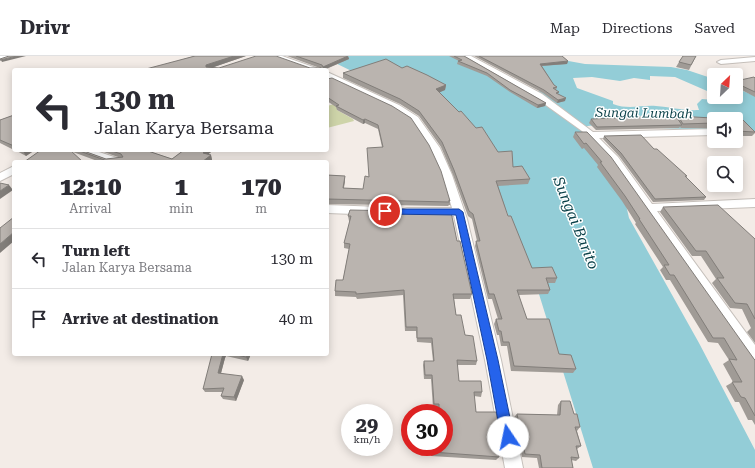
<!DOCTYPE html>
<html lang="en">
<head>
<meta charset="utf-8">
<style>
	body { margin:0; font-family:"Roboto Serif",serif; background:#f2f2f3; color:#2b2b33; height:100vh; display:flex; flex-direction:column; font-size:15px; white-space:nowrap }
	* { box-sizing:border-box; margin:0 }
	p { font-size:13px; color:#7c7c81 }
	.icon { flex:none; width:22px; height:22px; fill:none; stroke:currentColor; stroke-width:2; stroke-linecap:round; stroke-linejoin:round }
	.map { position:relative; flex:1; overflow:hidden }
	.sheet { position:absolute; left:12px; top:104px; width:317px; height:196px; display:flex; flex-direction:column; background:#fff; border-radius:4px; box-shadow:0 2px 10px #0003 }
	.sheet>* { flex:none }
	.banner { position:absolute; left:12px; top:12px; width:317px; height:84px; border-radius:4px; box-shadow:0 2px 10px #0003; background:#fff; color:#2b2b33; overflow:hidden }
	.needle { width:26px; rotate:25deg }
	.controls { position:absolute; left:707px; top:12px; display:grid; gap:8px }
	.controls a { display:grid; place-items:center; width:36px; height:36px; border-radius:4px; background:#fff; box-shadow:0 2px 10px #0003; font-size:20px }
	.speed { position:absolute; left:341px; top:348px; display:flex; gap:8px; font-size:20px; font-weight:700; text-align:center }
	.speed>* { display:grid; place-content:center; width:52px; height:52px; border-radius:50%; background:#fff; box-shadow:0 2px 10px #0003; line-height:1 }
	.speed small { font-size:10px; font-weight:400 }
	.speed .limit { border:6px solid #d22; background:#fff; color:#111 }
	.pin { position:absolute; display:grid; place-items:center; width:34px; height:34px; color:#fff; margin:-17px; border:2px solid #fff; border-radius:50%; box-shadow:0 1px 4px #0007 }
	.me { position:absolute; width:44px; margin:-22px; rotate:349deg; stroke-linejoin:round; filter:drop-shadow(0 0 3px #0008) }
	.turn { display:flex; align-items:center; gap:14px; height:84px; padding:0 16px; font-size:18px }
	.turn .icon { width:52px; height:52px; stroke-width:2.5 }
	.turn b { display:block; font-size:28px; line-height:34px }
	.eta { display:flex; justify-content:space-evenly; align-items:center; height:68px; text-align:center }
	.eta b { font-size:24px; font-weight:800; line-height:28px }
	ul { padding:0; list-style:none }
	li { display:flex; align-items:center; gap:12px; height:60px; padding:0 16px; border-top:1px solid #e1e1e2 }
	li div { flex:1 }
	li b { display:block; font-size:15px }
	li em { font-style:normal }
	header { display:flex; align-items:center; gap:24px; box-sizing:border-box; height:56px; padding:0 20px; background:#fff; border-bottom:1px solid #e1e1e2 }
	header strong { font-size:19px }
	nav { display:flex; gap:22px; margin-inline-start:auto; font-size:14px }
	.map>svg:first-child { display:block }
</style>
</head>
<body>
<header>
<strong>Drivr</strong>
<nav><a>Map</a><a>Directions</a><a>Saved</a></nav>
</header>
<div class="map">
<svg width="755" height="412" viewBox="0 0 755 412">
	<rect width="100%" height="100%" fill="#f3ece7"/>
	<path fill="#ced4a9" d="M341 46 337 54 353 63 354 65 327 72V50Z"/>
	<path fill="#93cdd7" d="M321 0H460L526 35H551L538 11 563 4 585 8 671 11 687 14 714 23V38L675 21 650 20V24L634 22 620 25 592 21 573 22 577 32 613 45V48C629 54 640 49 656 50 671 51 684 55 699 54L697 48 702 43 726 45 721 41H736V32L755 40V76L736 75V63H714V74L659 72 626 65 588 70 582 73 619 118 629 162 699 287 755 394V412H593L534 222 486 105 374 26Z"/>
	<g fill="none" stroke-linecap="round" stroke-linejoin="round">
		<g stroke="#c6c0bb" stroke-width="2">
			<g id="minor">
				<path d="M0 0H12L0 4Z"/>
				<path d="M271 0H282L322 14H311Z"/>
				<path d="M462 0H471L542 38 593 76 714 73V79L599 82 618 101 652 148 755 143V151L657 155 755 289V309L749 307 610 105 582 75 536 42Z"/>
				<path d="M755 1V5L721 8 717 6 721 4Z"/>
				<path d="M327 16 399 49 418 61 440 92 452 119 467 163 501 304 523 412H505L485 304 454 160H407L403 159 401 156 403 153 407 152H452L442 119 430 92 412 65 393 53 327 21Z"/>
				<path d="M78 94H93L123 104 124 106H109L80 96Z"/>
				<path d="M14 110V118L0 125V117Z"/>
				<path d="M327 149 381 151 385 152 387 155 385 158 381 159 327 157Z"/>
			</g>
		</g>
		<use href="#minor" fill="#fff" fill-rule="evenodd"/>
	</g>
	<g fill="#a09b96">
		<path d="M194 0H246L211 12H320L287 0H348L349 3 324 14H323L321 12V14H146Z"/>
		<path d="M449 0H464L546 47 545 50 537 52 510 36 487 20 457 8 458 5H459Z"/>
		<path d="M474 0H562L568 5 567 8 542 10 554 29 557 31 556 34 559 36 558 38 565 45 557 47 543 37Z"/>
		<path d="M696 0 689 14 676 11 679 6Z"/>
		<path d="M402 12 446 29 445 34 439 36 459 56 476 72 498 96 513 111 530 123 528 128 498 130 508 160 532 212 557 222 555 227H548L550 234 548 238 518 239 527 263 559 298 576 313 573 317 511 315 507 290H501L499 279H497L494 268 496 263H498L492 243H488L475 190 476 185H477L472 163 468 160 453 119 441 91 419 60 400 48 343 22V17Z"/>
		<path d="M755 22V41L736 31V25Z"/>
		<path d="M327 23 392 50 450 145V149H449L448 150 327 148V119L345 120V124L344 132 363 133 382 91 378 73 365 67 363 68 337 54 336 51 327 45Z"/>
		<path d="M14 59V94L0 87V64Z"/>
		<path d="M678 60 714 63V72H681L680 71 679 72 596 74 589 67 591 63 677 62Z"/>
		<path d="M736 63 755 76V77L752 80H736Z"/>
		<path d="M575 76H587L754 303 755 304V369L752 364H748L739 346H735L726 330 733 326 723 308 729 304 718 287 708 286 670 224H666L660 214 663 211 635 168 636 167 622 145 597 111 598 109 584 92 582 93 573 81Z"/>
		<path d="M604 80 654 93 687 120 686 121 706 141 704 144 653 146 619 100 603 83Z"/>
		<path d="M15 94H35L26 100Z"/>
		<path d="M41 94H81L106 103 121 102 98 94H145L172 103 184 94H211V96L208 98 211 99 212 104 209 106H100L73 96Z"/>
		<path d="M663 151 755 183V287L747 276 751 272 742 253 730 252 712 227 716 223 701 200H692L660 156Z"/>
		<path d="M350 154 457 185 472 238 470 243H454L456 259 465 279 477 305 476 309H457L459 325 482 336 481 341 474 340 476 356 504 397 501 400H498L499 401 496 404 431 400V391H444V357H438V352H433L431 323H424L423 309 424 305H433L431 287 417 286 416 275H405L403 239 357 243 356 241 335 240V235L343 224 349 193 344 192V187L350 165H349L348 160Z"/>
		<path d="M210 298H251L248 305 226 300 225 302 221 317 244 324 236 345 223 343 221 340 223 336H205L203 333 212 301Z"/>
		<path d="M561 345 574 358 580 371 577 375 581 390 577 393 579 402 576 405 571 404 573 412H539L537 402 522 401 514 361 517 358 557 359 558 349Z"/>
	</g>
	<g fill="#827e7a">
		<path d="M17 0H26L2 6 1 4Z"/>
		<path d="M234 0H246L208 13 206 11V9Z"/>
		<path d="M348 0 349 3 323 14V11Z"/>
		<path d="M568 5 567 8 539 10 540 8Z"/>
		<path d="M446 29 445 34 436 38V33Z"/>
		<path d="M566 42 565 45 557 47 558 44Z"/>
		<path d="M546 47 545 50 537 52 538 49Z"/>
		<path d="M365 63V67L363 68V64Z"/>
		<path d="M24 94H35L26 100 23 95Z"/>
		<path d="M206 94H211V96L204 102 203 97Z"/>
		<path d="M211 99 212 104 209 106H202Z"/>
		<path d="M345 120V124L343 136V132Z"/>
		<path d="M9 129 13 134 0 143V135Z"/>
		<path d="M14 176V185L0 197V188Z"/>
		<path d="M223 298H225L226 300 225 302 220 321 218 317Z"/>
		<path d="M248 298H251L248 305 246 301Z"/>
		<path d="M242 320 244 324 236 345 234 341Z"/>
	</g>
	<g fill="#bab4af" stroke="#827e7a">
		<path d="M9 0H17L0 4V3Z"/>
		<path d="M195 0H234L206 9V11L219 12 256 0H276L310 12H321L317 13V14H146V13Z"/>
		<path d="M296 0H348L323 11 322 9Z"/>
		<path d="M454 0H464L546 47 538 49 510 34 487 17 458 5 462 4Z"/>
		<path d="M479 0H562L568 5 540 8 554 29 557 31 553 32 559 36 556 37 566 42 558 44 544 34Z"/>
		<path d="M683 0H696L691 9 679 6Z"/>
		<path d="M386 3 402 12 407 10 427 19 446 29 436 33 459 56 461 55 476 72 482 71 498 96 512 95 513 111 522 110 530 123 496 125 508 160H511L532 212 552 211 557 222H546L550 234H517L527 263H549L559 298 571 299 576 313 514 310 509 286H503L501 275H499L496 263H502L494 238H489L476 185H480L473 158 469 155 454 114 442 86 419 55 400 43 343 17Z"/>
		<path d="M754 21 755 22V36L736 27V25Z"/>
		<path d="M332 22 392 50 411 62 429 89 441 115 450 145 449 144V146L327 143V119L345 120 343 132 363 133 365 120 369 121 367 92 383 91 378 69 365 63 363 64 336 50 339 49 327 41V23Z"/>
		<path d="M14 59V90L0 84V64Z"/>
		<path d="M678 60 729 63H714V67L683 68Z"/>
		<path d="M640 61 677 62 682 69 597 71 591 63Z"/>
		<path d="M736 63 743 64 755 76 736 75Z"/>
		<path d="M575 76H587L611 101 754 303 755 304V360L745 342 741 341 732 326H742L729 303 737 304 724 282H713L674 219H670L664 209H669L639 163H640L625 140 600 106H602L586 87 584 88Z"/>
		<path d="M641 79 654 93H657L687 120H685L706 141 655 143 621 97 604 80Z"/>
		<path d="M41 94H70L83 106H24Z"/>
		<path d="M77 94H81L106 103 123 101 121 98 109 94H145L172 103 184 94H206L203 97 211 99 202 106H110Z"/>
		<path d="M0 127 9 129 0 135Z"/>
		<path d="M718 149 755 183V263L747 248 735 247 717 222H724L706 195H696L663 151Z"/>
		<path d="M350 154 451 156 457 185H460L472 238H453L456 259H461L465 279 473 280 477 305 457 304 459 325H481L482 336H474L476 356H496L504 397 498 396 499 401 432 396V391H444V357H439V348H434L432 319H425L424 305H434L432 282H417V271H406L404 234 356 238V236L335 235 336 224H343L350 188 344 187 351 160H348Z"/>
		<path d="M14 161V176L0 188V172Z"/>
		<path d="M212 298H223L218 317 242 320 234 341 221 340 224 332 203 333Z"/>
		<path d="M232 298H248L246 301Z"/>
		<path d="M561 345H570L574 358H577L580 371H575L581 390H576L579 402 571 401 573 412H542L540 399 525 398 517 358 560 359Z"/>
	</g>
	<path fill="#2563eb" stroke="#184099" d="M383 153H459L463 156 498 304 514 381 512 386 508 387 503 386 501 381 487 304 456 159 385 158 381 155Z"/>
	<g text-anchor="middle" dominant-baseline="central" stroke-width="3" stroke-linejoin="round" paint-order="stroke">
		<g font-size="13" font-style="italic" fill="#083f47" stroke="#fff">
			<text transform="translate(644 57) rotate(1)">Sungai Lumbah</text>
		</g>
		<g font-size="15" font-style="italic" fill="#083f47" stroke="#fff">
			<text transform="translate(576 167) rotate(68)">Sungai Barito</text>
		</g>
	</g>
</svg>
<div class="controls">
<a><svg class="needle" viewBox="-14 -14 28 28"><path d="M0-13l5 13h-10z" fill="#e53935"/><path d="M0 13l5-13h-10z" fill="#7c7c81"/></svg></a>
<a><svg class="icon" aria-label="sound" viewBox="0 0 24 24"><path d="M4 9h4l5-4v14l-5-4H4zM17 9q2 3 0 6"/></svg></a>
<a><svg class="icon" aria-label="search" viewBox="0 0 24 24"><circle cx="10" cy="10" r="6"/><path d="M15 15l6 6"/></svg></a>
</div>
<div class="speed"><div>29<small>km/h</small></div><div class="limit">30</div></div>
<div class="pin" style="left:385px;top:155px;background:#d93025"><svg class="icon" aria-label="arrive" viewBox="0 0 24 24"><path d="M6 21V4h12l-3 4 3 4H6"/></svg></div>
<svg class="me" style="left:508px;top:381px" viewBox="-20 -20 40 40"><circle r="19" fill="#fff"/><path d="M0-13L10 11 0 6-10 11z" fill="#2563eb"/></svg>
<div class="banner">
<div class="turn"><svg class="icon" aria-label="left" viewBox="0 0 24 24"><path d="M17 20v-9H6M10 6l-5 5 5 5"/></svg><div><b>130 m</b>Jalan Karya Bersama</div></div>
</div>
<section class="sheet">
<div class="eta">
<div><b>12:10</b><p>Arrival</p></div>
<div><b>1</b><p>min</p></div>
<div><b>170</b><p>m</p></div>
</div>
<ul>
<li><svg class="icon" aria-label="left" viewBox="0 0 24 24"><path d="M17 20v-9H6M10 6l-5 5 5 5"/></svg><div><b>Turn left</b><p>Jalan Karya Bersama</p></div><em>130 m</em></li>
<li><svg class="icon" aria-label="arrive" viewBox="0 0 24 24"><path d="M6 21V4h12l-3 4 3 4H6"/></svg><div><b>Arrive at destination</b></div><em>40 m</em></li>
</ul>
</section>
</div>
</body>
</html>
